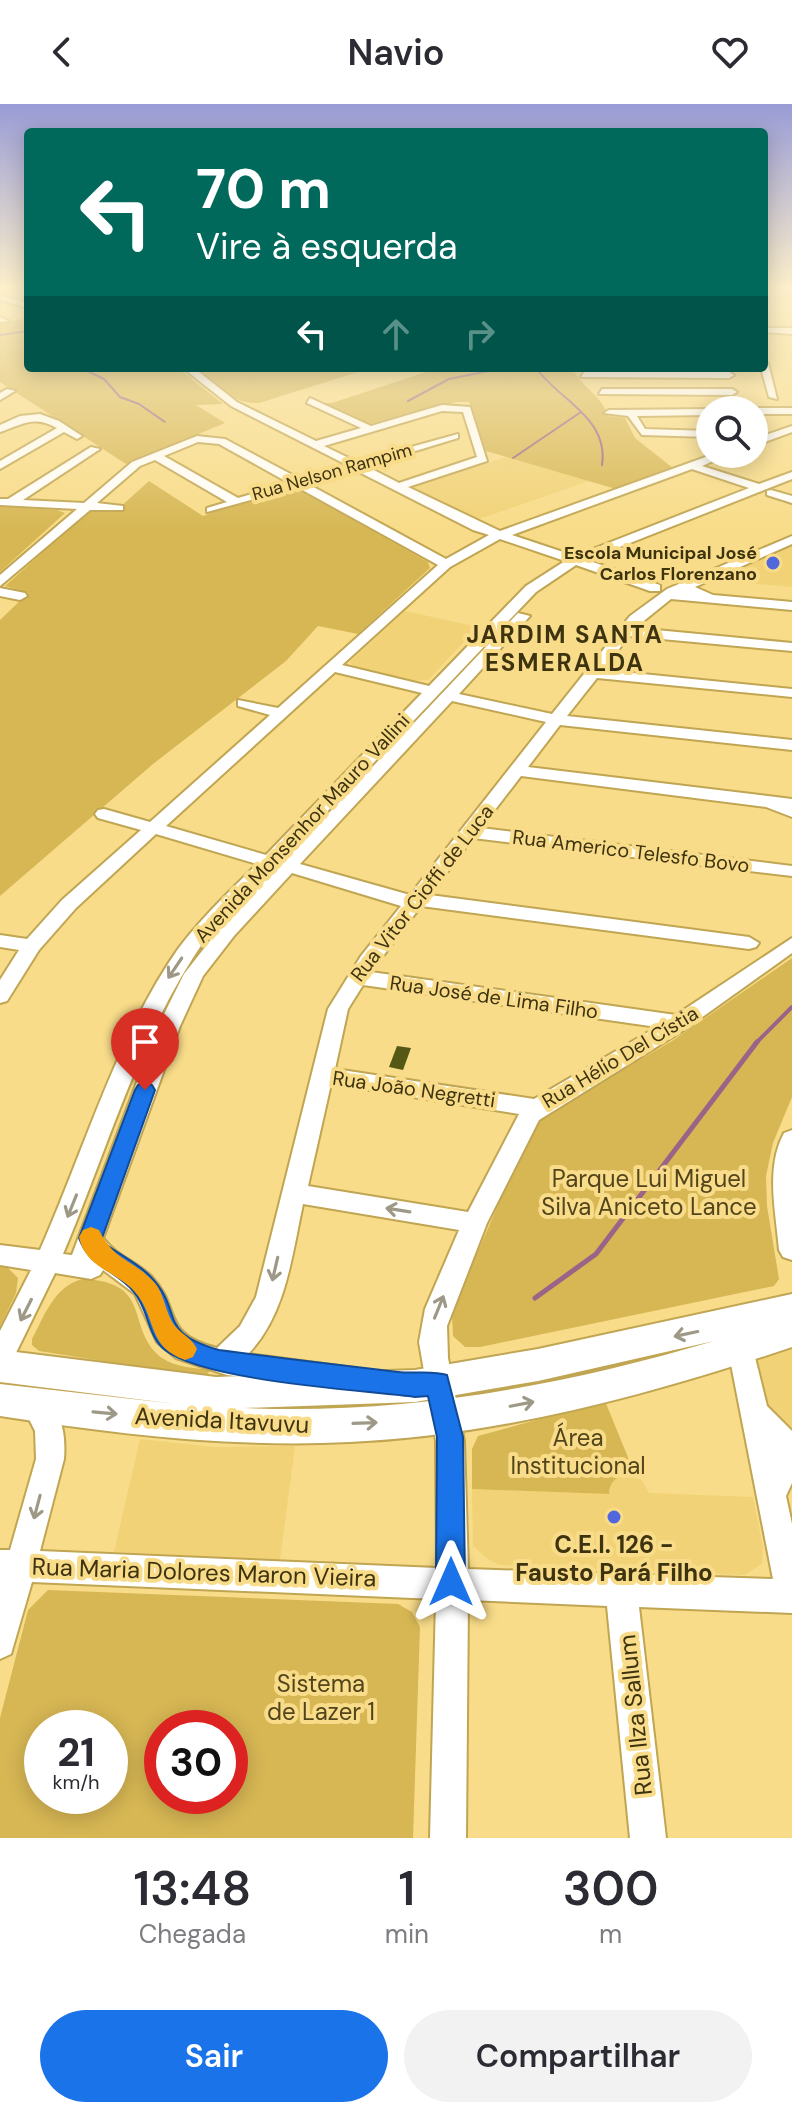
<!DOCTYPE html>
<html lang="pt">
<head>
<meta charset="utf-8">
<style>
	body { margin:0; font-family:"DM Sans",sans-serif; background:#f2f2f3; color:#2b2b33; height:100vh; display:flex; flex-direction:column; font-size:30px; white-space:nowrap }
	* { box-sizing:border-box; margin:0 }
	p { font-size:26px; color:#7c7c81 }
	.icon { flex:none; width:44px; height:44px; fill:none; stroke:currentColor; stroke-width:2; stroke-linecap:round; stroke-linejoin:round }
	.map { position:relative; height:1734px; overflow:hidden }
	.panel { display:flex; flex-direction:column; background:#fff; flex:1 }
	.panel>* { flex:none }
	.banner { position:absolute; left:24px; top:24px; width:744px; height:244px; border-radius:8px; box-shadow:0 4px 20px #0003; background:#00695c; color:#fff; overflow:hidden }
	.controls { position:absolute; left:696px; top:292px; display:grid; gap:16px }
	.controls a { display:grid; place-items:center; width:72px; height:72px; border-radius:50%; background:#fff; box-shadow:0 4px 20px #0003; font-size:40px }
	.speed { position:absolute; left:24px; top:1606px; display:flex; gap:16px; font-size:40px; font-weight:700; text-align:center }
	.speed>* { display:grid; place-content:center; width:104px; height:104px; border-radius:50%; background:#fff; box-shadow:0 4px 20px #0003; line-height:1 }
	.speed small { font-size:20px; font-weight:400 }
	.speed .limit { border:12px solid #d22; background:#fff; color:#111 }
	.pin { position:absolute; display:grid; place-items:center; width:68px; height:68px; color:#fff; margin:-82px -34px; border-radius:50% 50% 50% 0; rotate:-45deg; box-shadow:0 0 8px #0007 }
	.pin .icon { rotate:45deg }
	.me { position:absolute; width:88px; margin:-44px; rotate:0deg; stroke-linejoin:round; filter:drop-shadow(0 0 6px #0008) }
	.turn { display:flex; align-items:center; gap:28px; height:168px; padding:0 40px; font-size:36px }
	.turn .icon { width:104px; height:104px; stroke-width:2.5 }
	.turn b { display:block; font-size:56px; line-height:68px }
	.lanes { display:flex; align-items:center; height:76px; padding:0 40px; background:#0003; justify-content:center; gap:40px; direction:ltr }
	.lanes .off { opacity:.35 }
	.eta { display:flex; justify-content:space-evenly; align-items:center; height:136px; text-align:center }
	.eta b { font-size:48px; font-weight:600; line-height:56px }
	.action { display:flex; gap:16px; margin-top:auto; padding:16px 40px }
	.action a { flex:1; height:92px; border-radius:48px; background:#1a73e8; color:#fff; font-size:32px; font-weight:600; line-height:92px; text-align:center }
	.action a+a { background:#f2f2f3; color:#2b2b33 }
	header { display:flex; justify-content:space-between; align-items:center; height:104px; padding:0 40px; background:#fff; font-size:36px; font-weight:600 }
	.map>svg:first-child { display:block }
</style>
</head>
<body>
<header><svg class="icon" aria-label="back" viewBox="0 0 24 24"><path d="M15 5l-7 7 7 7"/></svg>Navio<svg class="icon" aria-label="heart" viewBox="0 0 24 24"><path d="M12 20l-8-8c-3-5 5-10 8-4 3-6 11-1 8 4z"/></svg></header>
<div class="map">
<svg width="792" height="1734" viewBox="0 0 792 1734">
	<rect width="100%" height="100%" fill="#f8dc89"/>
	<g fill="#f1d276">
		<path d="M506 353 589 377 473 417 410 384Z"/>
		<path d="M792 442V483L715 476Z"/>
		<path d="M405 507 478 523 428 576 411 577 353 562 350 558Z"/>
		<path d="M792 1238V1336L770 1317 757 1259 759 1251Z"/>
		<path d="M140 1335 214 1343 295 1342 280 1456 114 1448Z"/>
		<path d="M625 1371 642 1376 649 1389 753 1393 763 1443 762 1460 745 1471 500 1461 489 1456 473 1442 472 1385 609 1390 613 1376Z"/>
	</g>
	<g fill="#d7b754" fill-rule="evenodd">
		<path d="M28 214V264H178L223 300 196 301 225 319 126 360 0 278V219Z"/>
		<path d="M196 264H371L259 299C230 300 218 280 196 264Z"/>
		<path d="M438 264H572C582 284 602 291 608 312L625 314 635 334 673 364 616 385 486 347 469 298H457L369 320 319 299H332Z"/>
		<path d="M149 377 203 412C228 403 274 381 301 387L428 458 430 464 358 530 318 522 286 557 153 660 0 792V516L28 489 5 482 91 405H118Z"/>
		<path d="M0 402 57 406 65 409 0 468Z"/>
		<path d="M792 854V993L773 1039 766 1072 767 1102 779 1175 774 1182 480 1243H465L453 1232 452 1211 466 1175 528 1032 546 1010 672 937Z"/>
		<path d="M0 1162 7 1163 18 1174 16 1189 0 1223Z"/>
		<path d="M83 1175C155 1178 124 1225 162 1254 175 1263 195 1264 211 1266L204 1273 39 1247 32 1241V1235C45 1211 54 1182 83 1175Z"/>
		<path d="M605 1297 636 1373C621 1369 610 1374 609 1390L472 1385V1345L478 1332Z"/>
		<path d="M48 1486 398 1500 412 1508 420 1523 413 1734H0V1614L28 1506ZM42 1624H110V1692H42ZM162 1624H230V1692H162Z"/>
	</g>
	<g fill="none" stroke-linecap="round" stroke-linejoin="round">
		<g stroke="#9b6387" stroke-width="2">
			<path d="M0 231 28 227"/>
			<path d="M81 264 104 275 120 293 139 300 165 318"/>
			<path d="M536 264C560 297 609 314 602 361"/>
			<path d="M408 297 449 275 503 264"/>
			<path d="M513 354 581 308"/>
		</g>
		<path stroke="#9b6387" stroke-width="4" d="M755 940 792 903"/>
		<path stroke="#9b6387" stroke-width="5" d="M535 1194 596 1150 757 938"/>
	</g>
	<path fill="#555715" d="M397 942 411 944 403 966 389 963Z"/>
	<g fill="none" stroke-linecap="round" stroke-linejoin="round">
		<g stroke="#c0a552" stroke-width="4">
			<g id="minor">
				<path d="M786 184H792V190H789Z"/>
				<path d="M0 191 28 199V204L0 196Z"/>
				<path d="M0 213 9 217 0 218Z"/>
				<path d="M764 224H792V230L764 228Z"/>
				<path d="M764 256 768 259 777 295 769 293 761 264H764Z"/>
				<path d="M183 264H194L237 298 316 337 361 324 307 299 310 294 371 322 442 301 470 303 487 357 408 383 500 427 714 350H729L702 362 759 380 792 368V375L587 456 660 481V487H650L576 461 536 488 205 836C139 930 108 1045 63 1150L72 1151 158 922 184 870 220 824 518 509 530 512 459 590 552 610 630 512 667 485 792 432V440L695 483 713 491 792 498V506L671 495 635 524 792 539V547L629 532 603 566 792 585V593L597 574 567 612 792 636V646L560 621 528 663 792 695V713L766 703 521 672 481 724 792 762V772L473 734 430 791 749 833 759 839 756 843 749 845 421 802 371 868 676 911 792 834V849L687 924 539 1016 487 1119 447 1222 448 1254 464 1337 468 1465 773 1475 728 1245 731 1237 741 1233 751 1237 767 1302 792 1327V1379L786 1392 792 1420V1509L639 1503 666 1734H630L607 1502 468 1496 466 1734H430L436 1495 32 1478 11 1550 0 1555V1446H10L36 1355 35 1327 23 1303 27 1294 37 1290C62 1300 66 1331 64 1355L40 1447 437 1464 436 1337 419 1238 425 1205 459 1126 303 1100C292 1151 286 1211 248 1250L354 1264 358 1273 354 1282 344 1285 227 1271 176 1254 157 1238 135 1190 103 1166 100 1171 91 1175 55 1169 10 1261 0 1265V1227L31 1166 0 1161V1141L40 1146C83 1049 117 932 178 845 201 814 230 787 257 760L156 730 76 804 39 846 7 897 0 899V876L19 846 0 843V831L27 835 62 796 141 726 98 714 95 710 98 706 104 705 150 718 270 611 238 602V596L278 604 438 461 297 383 207 408V404L227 398 155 356 140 362 97 399 123 402V406H90L0 482V471L77 405 0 401V395H8L91 343 100 345 23 396 84 399 132 358 197 332 225 335 300 375 347 361 231 302ZM442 307 463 308 477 353 399 379 366 362 458 334V330L357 358 324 342ZM198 338 219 340 289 379 238 394 164 352ZM692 365 749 384 575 452 512 431ZM355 366 473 426 489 431 446 455 308 380ZM500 435 565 457 526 482 429 582 342 561 450 463ZM335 568 422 589 266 751 166 722ZM452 597 546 618 410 791 300 760ZM292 769 401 802 361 852 328 905 256 1193 240 1222 217 1244C160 1230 182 1205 152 1173 137 1158 116 1152 103 1134L180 922 203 872 234 832ZM363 881 657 923 534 995 335 965 348 905ZM331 980 519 1010 468 1108 308 1082Z"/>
				<path d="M584 268H729L734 271 729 274 581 273Z"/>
				<path d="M7 285 15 287 0 296V289Z"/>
				<path d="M602 285H732L737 288 732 291 599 290Z"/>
				<path d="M754 304H792V310H754V306H750Z"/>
				<path d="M710 305 714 306H710V311L637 312 645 325 710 327V333L642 331 628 312 604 309 609 306Z"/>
				<path d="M40 310 59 317 82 332 77 335 64 328 0 365V357L57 324C34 311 23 320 0 328V321L20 312Z"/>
				<path d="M792 322V328L754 342V335Z"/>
				<path d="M771 386 792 392V399L767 391V387Z"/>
				<path d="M0 484 25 489 27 492 20 496 0 492Z"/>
				<path d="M792 1026V1156L783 1153 779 1146C776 1108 765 1064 784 1029Z"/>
			</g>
		</g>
		<g stroke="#c0a552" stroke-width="4">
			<path id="major" d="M792 1190V1243C649 1291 501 1331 350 1338 232 1344 116 1330 0 1312V1280L176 1300 0 1278V1246L216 1273 415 1266 538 1245ZM714 1237C562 1282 404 1311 244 1304L415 1298 538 1277Z"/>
		</g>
		<use href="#minor" fill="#fff" fill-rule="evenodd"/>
		<use href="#major" fill="#fff" fill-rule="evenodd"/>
	</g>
	<defs><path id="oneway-shaft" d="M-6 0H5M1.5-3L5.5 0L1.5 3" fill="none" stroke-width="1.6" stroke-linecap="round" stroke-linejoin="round" transform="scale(2)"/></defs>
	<g stroke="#9e9987">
		<use href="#oneway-shaft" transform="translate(175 864) rotate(124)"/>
		<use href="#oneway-shaft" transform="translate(72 1102) rotate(112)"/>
		<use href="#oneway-shaft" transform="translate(398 1106) rotate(-171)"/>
		<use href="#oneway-shaft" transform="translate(275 1165) rotate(103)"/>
		<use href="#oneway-shaft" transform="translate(439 1203) rotate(-68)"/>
		<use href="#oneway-shaft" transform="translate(26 1206) rotate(117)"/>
		<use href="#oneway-shaft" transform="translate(686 1230) rotate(168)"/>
		<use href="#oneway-shaft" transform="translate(522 1300) rotate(-11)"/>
		<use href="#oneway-shaft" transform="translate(105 1309) rotate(5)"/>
		<use href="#oneway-shaft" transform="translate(365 1319) rotate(-2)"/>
		<use href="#oneway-shaft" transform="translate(37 1403) rotate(105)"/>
	</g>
	<linearGradient id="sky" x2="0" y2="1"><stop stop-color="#999cd6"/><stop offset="0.43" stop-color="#fcefca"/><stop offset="1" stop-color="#fcefca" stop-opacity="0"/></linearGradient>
	<rect width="792" height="427" fill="url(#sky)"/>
	<path fill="#1a73e8" stroke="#114b97" stroke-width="2" d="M145 978 152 981 155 986 102 1134 104 1139C118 1150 138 1159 150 1172 185 1208 155 1228 219 1246 278 1254 338 1261 398 1268 414 1270 432 1266 447 1271L463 1333 465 1478 461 1488 451 1492 441 1488 436 1478 437 1333 428 1292 415 1293C360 1286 205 1277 165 1246 147 1232 149 1205 134 1188 115 1165 90 1164 79 1134L135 986 138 981Z"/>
	<path fill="#f59e0b" d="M91 1123 99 1126C115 1158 130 1153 153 1177 165 1189 165 1209 175 1222 182 1231 192 1234 197 1245L193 1253 185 1256C149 1243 156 1218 139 1193 121 1167 86 1167 79 1133L83 1126Z"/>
	<g fill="#5167dc" stroke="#f8dc89" stroke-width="3">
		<circle cx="773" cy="459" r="8"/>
		<circle cx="614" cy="1413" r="8"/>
	</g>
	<g text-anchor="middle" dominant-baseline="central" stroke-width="8" stroke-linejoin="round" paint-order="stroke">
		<g font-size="18" fill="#3e330f" stroke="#f8dc89">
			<text transform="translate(332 368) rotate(-16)">Rua Nelson Rampim</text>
		</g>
		<g font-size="18" font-weight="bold" fill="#3e330f" stroke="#f8dc89" text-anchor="end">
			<text x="757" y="449">Escola Municipal José<tspan x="757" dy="21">Carlos Florenzano</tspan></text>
		</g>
		<g font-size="20" fill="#3e330f" stroke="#f8dc89">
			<text transform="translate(302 724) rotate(-47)">Avenida Monsenhor Mauro Vallini</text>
			<text transform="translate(631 747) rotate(7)">Rua Americo Telesfo Bovo</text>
			<text transform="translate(422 789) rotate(-52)">Rua Vitor Cioffi de Luca</text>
			<text transform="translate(494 893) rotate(8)">Rua José de Lima Filho</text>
			<text transform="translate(620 953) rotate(-31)">Rua Hélio Del Cístia</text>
			<text transform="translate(414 985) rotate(8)">Rua João Negretti</text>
		</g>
		<g font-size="24" font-weight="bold" letter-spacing="2" fill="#3e330f" stroke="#f8dc89">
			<text x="565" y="530">JARDIM SANTA<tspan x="565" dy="28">ESMERALDA</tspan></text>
		</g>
		<g font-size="24" fill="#53451b" stroke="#f8dc89">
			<text x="649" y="1074">Parque Lui Miguel<tspan x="649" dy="28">Silva Aniceto Lance</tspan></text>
			<text x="578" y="1333">Área<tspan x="578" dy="28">Institucional</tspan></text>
			<text x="321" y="1579">Sistema<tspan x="321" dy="28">de Lazer 1</tspan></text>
		</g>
		<g font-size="24" fill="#3e330f" stroke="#f8dc89">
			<text transform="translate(222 1316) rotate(3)">Avenida Itavuvu</text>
			<text transform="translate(204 1468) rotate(2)">Rua Maria Dolores Maron Vieira</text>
			<text transform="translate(635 1611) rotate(-96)">Rua Ilza Sallum</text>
		</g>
		<g font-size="24" font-weight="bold" fill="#3e330f" stroke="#f8dc89">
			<text x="614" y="1440">C.E.I. 126 -<tspan x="614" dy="28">Fausto Pará Filho</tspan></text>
		</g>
	</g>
</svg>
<div class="controls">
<a><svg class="icon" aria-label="search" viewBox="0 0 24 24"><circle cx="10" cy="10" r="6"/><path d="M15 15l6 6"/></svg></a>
</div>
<div class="speed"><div>21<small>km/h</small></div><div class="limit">30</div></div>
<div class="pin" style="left:145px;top:986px;background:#d93025"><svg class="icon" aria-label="arrive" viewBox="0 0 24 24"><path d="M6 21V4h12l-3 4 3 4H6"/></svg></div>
<svg class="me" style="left:451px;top:1478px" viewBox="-20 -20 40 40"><path d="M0-17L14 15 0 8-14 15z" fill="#1a73e8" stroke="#fff" stroke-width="4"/></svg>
<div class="banner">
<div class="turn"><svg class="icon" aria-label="left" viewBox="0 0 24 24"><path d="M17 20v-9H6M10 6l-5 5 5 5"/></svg><div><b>70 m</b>Vire à esquerda</div></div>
<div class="lanes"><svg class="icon" aria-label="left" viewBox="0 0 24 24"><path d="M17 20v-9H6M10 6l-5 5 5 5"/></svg><svg class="icon off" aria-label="ahead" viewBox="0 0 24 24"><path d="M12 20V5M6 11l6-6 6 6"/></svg><svg class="icon off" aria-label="right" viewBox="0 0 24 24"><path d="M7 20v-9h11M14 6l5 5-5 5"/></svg></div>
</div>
</div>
<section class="panel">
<div class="eta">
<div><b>13:48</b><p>Chegada</p></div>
<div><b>1</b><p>min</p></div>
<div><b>300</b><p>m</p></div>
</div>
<div class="action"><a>Sair</a><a>Compartilhar</a></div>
</section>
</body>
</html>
